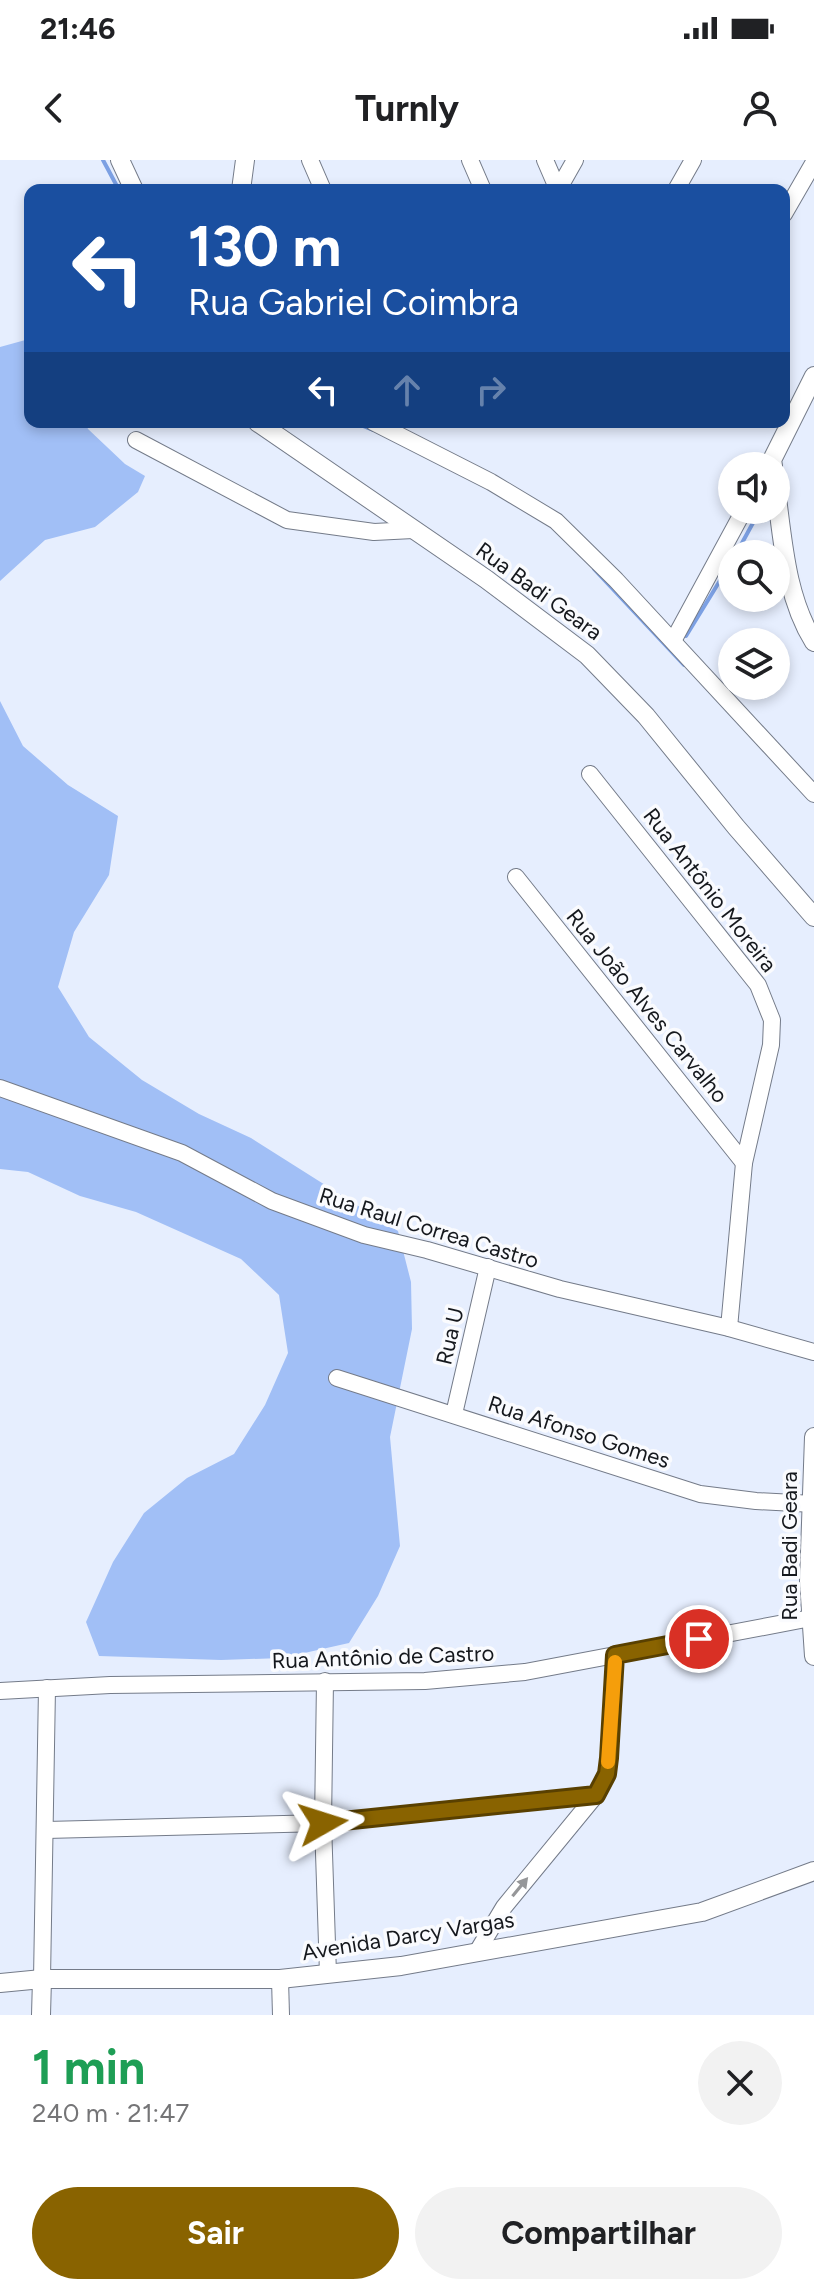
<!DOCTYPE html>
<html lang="pt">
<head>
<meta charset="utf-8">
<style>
	body { margin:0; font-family:Figtree,sans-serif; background:#f2f2f2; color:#202124; height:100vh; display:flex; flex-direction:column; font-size:30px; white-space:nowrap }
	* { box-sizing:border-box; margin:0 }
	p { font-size:26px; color:#757577 }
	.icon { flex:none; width:44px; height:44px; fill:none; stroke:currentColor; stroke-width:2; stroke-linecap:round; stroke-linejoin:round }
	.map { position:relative; height:1855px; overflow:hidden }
	.drawer { display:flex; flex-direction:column; background:#fff; flex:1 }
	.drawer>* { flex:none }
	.banner { position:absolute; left:24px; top:24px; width:766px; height:244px; border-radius:16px; box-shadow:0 4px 12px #0003; background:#1a4fa0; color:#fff; overflow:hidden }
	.tools { position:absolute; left:718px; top:292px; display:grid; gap:16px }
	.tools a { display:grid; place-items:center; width:72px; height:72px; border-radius:50%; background:#fff; box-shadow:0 4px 12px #0003; font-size:40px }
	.pin { position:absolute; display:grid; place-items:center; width:68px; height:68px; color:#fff; margin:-34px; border:4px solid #fff; border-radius:50%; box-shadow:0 2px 8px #0007 }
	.me { position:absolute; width:88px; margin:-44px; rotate:84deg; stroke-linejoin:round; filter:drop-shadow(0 0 6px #0008) }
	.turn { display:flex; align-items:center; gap:28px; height:168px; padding:0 32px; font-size:36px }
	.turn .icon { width:104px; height:104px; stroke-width:2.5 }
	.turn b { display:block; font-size:56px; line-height:68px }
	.lanes { display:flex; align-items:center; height:76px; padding:0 32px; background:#0003; justify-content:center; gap:40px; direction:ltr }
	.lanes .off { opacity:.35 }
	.round { display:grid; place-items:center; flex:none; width:84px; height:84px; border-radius:42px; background:#f2f2f2 }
	.summary { display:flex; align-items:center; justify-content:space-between; height:136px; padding:0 32px }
	h1 { font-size:48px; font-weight:700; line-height:60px; color:#1e9e55 }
	.button { display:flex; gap:16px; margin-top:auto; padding:16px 32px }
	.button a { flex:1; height:92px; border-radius:48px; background:#896300; color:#fff; font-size:32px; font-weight:700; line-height:92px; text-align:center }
	.button a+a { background:#f2f2f2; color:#202124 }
	.status { display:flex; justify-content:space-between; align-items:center; height:56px; padding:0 40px; background:#fff; direction:ltr }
	.status svg { height:22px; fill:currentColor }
	header { display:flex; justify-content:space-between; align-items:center; height:104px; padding:0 32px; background:#fff; font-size:36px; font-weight:700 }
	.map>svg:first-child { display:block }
</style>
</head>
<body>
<div class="status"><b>21:46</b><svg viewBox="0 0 49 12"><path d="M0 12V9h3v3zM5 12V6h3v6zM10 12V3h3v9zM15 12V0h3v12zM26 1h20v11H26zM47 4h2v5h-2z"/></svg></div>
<header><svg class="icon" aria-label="back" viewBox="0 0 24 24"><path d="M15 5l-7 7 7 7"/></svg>Turnly<svg class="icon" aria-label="person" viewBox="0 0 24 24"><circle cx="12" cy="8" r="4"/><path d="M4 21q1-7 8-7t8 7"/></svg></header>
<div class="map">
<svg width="814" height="1855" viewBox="0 0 814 1855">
	<rect width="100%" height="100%" fill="#e6eefe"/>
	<g fill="#a1bff6">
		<path d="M29 179 30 262H85L88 269 125 304 145 316 138 332 95 367 45 380 0 421V187Z"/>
		<path d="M0 541 23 586 68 625 118 656 109 715 74 772 58 827 89 877 142 920 199 954 251 978 398 1071 411 1122 412 1169 390 1277 400 1386 378 1436 349 1483 282 1498 221 1500 99 1496 86 1462 113 1402 144 1353 187 1318 234 1294 265 1245 288 1193 279 1135 241 1099 136 1052 80 1036 28 1012 0 1009Z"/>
	</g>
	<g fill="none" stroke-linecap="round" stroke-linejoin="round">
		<g stroke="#7ca0e3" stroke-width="4">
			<path d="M103 0 119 30"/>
			<path d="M353 262 373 270"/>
			<path d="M736 394 760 350"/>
			<path d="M594 409 684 505"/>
			<path d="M686 476 732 401"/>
		</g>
		<g stroke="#747b89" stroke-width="18">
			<g id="minor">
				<path d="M310 0 323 30"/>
				<path d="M470 0 483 30"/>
				<path d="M545 0 558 30"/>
				<path d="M558 30 575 0"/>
				<path d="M676 30 693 0"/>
				<path d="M784 54 814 2"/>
				<path d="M373 262 491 322 556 361 616 420 814 634"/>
				<path d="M136 280 287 360 374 372 413 370"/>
				<path d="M673 481 744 350"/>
				<path d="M590 614 758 825 772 860 771 885 744 1003 729 1168"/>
				<path d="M516 717 744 1003"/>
				<path d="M0 928 182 993 272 1041 364 1075 427 1090 560 1129 729 1168 814 1192"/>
				<path d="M337 1218 700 1334 756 1341 814 1344"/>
				<path d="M454 1254 488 1107"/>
				<path d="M325 1521 323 1663 328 1814"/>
				<path d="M0 1531 110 1525 425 1521 525 1512 811 1458"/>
				<path d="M46 1670 323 1663 596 1635"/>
				<path d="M477 1792 504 1747 596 1635 607 1614 609 1598 615 1495"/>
				<path d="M42 1819 47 1528"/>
				<path d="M280 1819 281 1855"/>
			</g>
		</g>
		<g stroke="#747b89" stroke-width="20">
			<g id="tertiary">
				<path d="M120 0 134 30"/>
				<path d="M241 30 245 0"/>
				<path d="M257 262 486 419 587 495 646 556 736 667 814 757"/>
				<path d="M773 306 772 300 814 216"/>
				<path d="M776 330C783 382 786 437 814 482"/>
				<path d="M814 1277 809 1421 814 1496"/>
				<path d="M0 1823 42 1819H280L401 1806 702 1752 814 1711"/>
				<path d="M41 1855 42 1819"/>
			</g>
		</g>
		<use href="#minor" stroke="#fff" stroke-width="16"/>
		<use href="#tertiary" stroke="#fff" stroke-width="18"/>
	</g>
	<defs><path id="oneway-solid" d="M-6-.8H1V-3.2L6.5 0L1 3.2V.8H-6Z" transform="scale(2)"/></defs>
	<use fill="#969799" href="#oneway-solid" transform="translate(520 1727) rotate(-51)"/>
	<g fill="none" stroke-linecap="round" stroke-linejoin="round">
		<g stroke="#594000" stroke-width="20">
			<path id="route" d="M323 1663 596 1635 607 1614 609 1598 615 1495 699 1479"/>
		</g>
		<use href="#route" stroke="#896300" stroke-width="14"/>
		<path stroke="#f59e0b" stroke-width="14" d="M608 1602 615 1502"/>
	</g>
	<g text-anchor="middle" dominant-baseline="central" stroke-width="7" stroke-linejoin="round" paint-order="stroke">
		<g font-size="22" fill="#15181d" stroke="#fafbfe">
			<text transform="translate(539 431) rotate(36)">Rua Badi Geara</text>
			<text transform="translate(710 730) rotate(52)">Rua Antônio Moreira</text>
			<text transform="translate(647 846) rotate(51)">Rua João Alves Carvalho</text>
			<text transform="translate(429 1068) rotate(17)">Rua Raul Correa Castro</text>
			<text transform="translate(450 1176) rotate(-77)">Rua U</text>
			<text transform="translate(579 1272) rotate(18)">Rua Afonso Gomes</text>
			<text transform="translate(789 1386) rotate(-90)">Rua Badi Geara</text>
			<text transform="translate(383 1497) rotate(-2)">Rua Antônio de Castro</text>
			<text transform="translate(408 1776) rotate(-9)">Avenida Darcy Vargas</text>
		</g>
	</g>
</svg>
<div class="tools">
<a><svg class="icon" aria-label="sound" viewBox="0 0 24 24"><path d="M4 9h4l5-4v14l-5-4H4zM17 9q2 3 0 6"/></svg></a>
<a><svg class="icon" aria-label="search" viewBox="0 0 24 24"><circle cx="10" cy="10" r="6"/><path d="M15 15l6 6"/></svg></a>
<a><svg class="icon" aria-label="layers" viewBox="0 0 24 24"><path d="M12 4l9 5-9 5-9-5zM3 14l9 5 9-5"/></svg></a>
</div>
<div class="pin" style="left:699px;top:1479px;background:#d93025"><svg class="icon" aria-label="arrive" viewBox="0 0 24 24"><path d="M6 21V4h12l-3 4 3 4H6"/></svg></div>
<svg class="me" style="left:323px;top:1663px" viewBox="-20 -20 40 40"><path d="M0-17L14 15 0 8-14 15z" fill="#896300" stroke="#fff" stroke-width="4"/></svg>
<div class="banner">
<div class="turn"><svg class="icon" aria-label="left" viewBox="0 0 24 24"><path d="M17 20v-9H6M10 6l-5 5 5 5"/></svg><div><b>130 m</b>Rua Gabriel Coimbra</div></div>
<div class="lanes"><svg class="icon" aria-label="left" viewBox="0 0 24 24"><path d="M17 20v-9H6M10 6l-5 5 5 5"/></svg><svg class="icon off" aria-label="ahead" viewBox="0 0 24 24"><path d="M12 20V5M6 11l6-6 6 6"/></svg><svg class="icon off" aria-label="right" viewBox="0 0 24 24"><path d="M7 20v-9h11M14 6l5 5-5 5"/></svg></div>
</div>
</div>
<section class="drawer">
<div class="summary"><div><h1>1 min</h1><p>240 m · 21:47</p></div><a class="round"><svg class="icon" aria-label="close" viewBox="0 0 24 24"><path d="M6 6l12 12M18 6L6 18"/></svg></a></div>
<div class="button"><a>Sair</a><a>Compartilhar</a></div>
</section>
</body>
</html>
